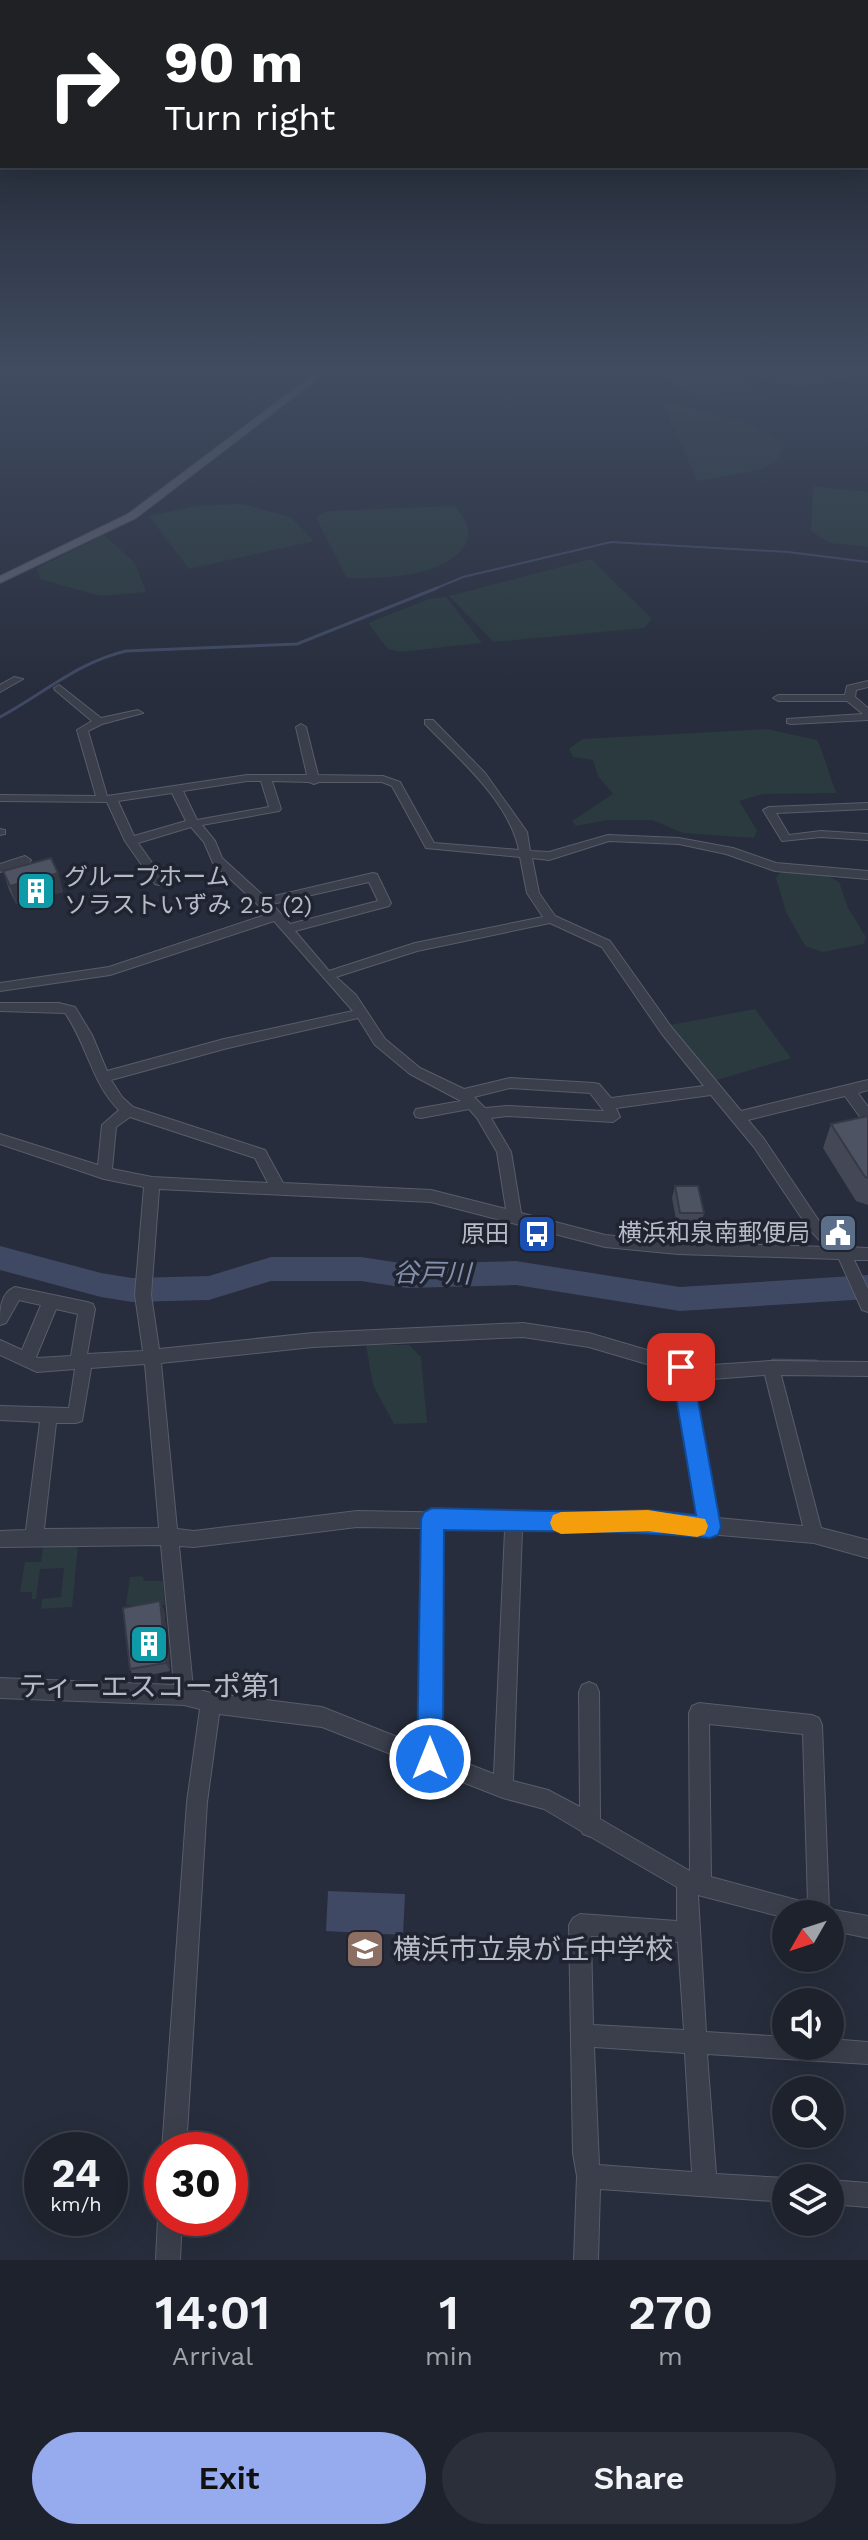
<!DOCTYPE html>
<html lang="en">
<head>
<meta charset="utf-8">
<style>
	body { margin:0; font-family:"Work Sans","Noto Sans JP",sans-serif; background:#2a2f39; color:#f1f3f6; height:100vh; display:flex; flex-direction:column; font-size:30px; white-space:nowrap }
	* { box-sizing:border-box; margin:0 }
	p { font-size:26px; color:#a0a4aa }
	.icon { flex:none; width:44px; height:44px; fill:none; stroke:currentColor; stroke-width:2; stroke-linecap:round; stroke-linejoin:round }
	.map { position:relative; height:2260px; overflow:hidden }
	.side { display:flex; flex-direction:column; background:#1d222d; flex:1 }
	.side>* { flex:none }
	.guide { position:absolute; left:0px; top:0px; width:868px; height:168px; box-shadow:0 8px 32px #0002,0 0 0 2px #3b3f49; background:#202124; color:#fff; overflow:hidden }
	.needle { width:52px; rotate:231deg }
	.fabs { position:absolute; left:772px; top:1900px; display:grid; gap:16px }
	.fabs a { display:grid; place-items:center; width:72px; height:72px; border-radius:50%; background:#1d222d; box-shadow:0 8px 32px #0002,0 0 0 2px #3b3f49; font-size:40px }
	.speed { position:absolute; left:24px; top:2132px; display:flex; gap:16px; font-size:40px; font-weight:700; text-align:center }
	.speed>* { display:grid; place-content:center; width:104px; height:104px; border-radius:50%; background:#1d222d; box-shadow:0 8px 32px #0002,0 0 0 2px #3b3f49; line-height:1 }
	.speed small { font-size:20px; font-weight:400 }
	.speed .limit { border:12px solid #d22; background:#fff; color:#111 }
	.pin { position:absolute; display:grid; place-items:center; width:68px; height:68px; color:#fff; margin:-34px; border-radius:16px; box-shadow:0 4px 12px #0006 }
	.me { position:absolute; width:88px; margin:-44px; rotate:0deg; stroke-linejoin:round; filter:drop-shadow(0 0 6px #0008) }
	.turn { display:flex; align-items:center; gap:28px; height:168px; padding:0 32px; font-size:36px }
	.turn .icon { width:104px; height:104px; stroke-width:2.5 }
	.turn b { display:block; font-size:56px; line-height:68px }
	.eta { display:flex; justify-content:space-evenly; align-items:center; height:136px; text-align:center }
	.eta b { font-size:48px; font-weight:600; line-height:56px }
	.cta { display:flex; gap:16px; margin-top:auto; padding:16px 32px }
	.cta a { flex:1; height:92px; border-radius:48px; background:#96abed; color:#111; font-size:32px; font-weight:600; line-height:92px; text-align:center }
	.cta a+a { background:#2a2f39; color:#f1f3f6 }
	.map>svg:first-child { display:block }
</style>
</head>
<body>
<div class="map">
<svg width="868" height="2260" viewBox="0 0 868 2260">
	<rect width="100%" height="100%" fill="#272d3c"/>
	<g fill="#2a3a3e">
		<path d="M663 371H742L755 400C725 401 680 400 663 371Z"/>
		<path d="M761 371H867C843 384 790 389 764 380Z"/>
		<path d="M662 402 748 423 783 444C781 451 780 459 775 462 760 473 716 477 697 481Z"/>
		<path d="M813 486 868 492V547L830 543 811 531Z"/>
		<path d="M242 504 290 517 314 541 189 569 149 516 197 506Z"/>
		<path d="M454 506C494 546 441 570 405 575 386 578 366 578 347 578L316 518 327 511Z"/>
		<path d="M104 535 135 563 146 592 100 596 40 579 37 568Z"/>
		<path d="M591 559 652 619 644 628 494 642 449 596Z"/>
		<path d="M446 597 482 643 400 652 388 649 368 623 429 599Z"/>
		<path d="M767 729 817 740C826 757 828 775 837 793L763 794 739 801 757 830 754 838 683 833 652 820H608L576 826 572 821 613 794 598 776 593 760 573 757 569 749 582 739Z"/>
		<path d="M781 872 828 876 839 882 848 908 866 937 864 944 823 952 805 946 786 912 776 878Z"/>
		<path d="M755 1009 791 1058 714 1081 670 1025Z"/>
		<path d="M366 1345H409L421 1357 427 1423 394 1424 373 1385Z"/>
		<path d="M78 1546 72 1607 41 1609 42 1599 61 1597 64 1568 40 1569 36 1599H32V1592H20L25 1562H41L43 1547Z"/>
		<path d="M143 1576 144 1581H163L165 1605H126L130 1577Z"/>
	</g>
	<path fill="#3f4963" d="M328 1891 405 1894 403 1935 326 1931Z"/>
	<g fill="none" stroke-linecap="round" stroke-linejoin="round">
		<path stroke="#3f4963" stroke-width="2" d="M432 590 463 577 611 542 788 552 868 562"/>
		<path stroke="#3f4963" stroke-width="3" d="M0 717C43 694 78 662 126 651L297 644 437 588"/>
		<g stroke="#3f4963" stroke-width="5">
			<path d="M655 1352 697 1363"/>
			<path d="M773 1361 816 1362"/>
		</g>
		<path fill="#3f4963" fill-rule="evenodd" d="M0 1246 101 1273 132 1278 209 1276 271 1257H361L407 1264 516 1261 680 1287 868 1275V1299L680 1311 516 1285 407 1288 361 1281H271L209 1300 132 1302 101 1297 0 1270Z"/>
		<g stroke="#595d6a" stroke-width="2">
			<g id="minor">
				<path d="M14 677 23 679 0 692V685Z"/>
				<path d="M868 681V687L856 690 855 697 868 708V720L791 724 787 723V719L863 714 847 701H778L773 698 778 695H845L847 686Z"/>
				<path d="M59 685 101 718 138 710 143 713 102 724 88 731 107 796 247 775H307L296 727 301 724 306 727 318 775 383 776 400 782 434 843 519 850C509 801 459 759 425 724V720H433L485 773 527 832 530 851 549 852 608 835 679 838 733 848 776 863 868 871V879L775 871 726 854 679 844 609 841 549 860 532 858 539 893 555 916 610 941 672 1028 741 1111 868 1080V1090L858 1093 868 1107V1122L863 1121 845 1096 748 1120 764 1139 819 1221 846 1247 868 1248V1260H854L868 1289V1312L862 1310 839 1259 678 1254 605 1247 431 1202 159 1189 151 1295 159 1349 313 1333 523 1323 589 1333 681 1360 712 1365 771 1361 868 1362V1376L781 1375 821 1528 868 1540V1558L814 1543 648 1529 522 1530 513 1781 548 1790 580 1807 579 1692 582 1685 589 1682 596 1685 599 1692 600 1819 690 1871 689 1713 692 1706 699 1703 812 1715 819 1718 822 1725 829 1909 868 1916V1938L830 1930V1914H786V1918L698 1895 706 2032 786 2037V2046H830V2039L868 2042V2064L707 2054 716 2174 786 2178V2202L600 2189 598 2260H574L577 2176 573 2153 569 1925 573 1918 580 1914 677 1921V1887L591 1837 583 1834 581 1831 544 1809 503 1798 322 1727 219 1714 207 1802 186 2150H162L187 1802 200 1709 184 1705 0 1698V1678L174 1685 161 1545 0 1547V1531L26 1530 40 1422 0 1420V1406L69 1408 75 1369 37 1372 0 1355V1340L22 1350 41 1305 19 1300 6 1323 0 1325C0 1310 0 1293 15 1287L87 1302 93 1304 95 1309 87 1354 143 1351 135 1295 144 1187 104 1179 0 1144V1134L98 1165 102 1125 119 1110C92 1084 87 1044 65 1013L0 1011V1003H59L75 1007 92 1035 107 1071 224 1039 353 1011 274 921 110 975 0 991V983L109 967 268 914 213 863 204 842 191 827 138 843 165 881 159 885 155 884 125 841 107 802 0 801V795L96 796 77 730 92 721 55 690 54 688ZM247 781H261L269 807 197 820 183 791ZM272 781 309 782 314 784 319 782H382L392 786 426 848 520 857 527 893 543 917 415 943 329 971 295 931 389 906 391 903 377 874 373 873 266 898 222 858 215 841 202 825 279 811 281 809ZM172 793 186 821 134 836 118 801ZM369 882 378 901 290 924 272 904ZM550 923 602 947 662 1034 704 1086 611 1098 599 1084 594 1083 510 1078 464 1089 420 1068 385 1039 356 995 336 977 417 951ZM358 1018 375 1045 410 1074 461 1101 416 1109 414 1113 416 1117 421 1118 469 1109 477 1118 497 1152 506 1209 431 1190 283 1183 265 1150 133 1107 122 1097 111 1080 224 1049ZM510 1088 590 1093 604 1111 507 1106 485 1108 474 1097ZM711 1095 754 1147 809 1229 826 1247 678 1242 605 1235 521 1213 511 1152 491 1118 507 1116 613 1122 620 1117 616 1108ZM130 1117 255 1158 268 1183 152 1177 112 1169 116 1127ZM56 1309 78 1314 71 1356 38 1358 36 1357ZM523 1337 589 1347 674 1372 699 1517 648 1513 580 1515 357 1511 194 1531 177 1529 161 1363 313 1347ZM145 1364 159 1528 44 1529 56 1423H76L82 1421 91 1368ZM765 1375 803 1526 717 1518 691 1376 712 1379ZM357 1527 423 1528 420 1746 322 1707 211 1693 193 1688 179 1546 194 1547ZM441 1529 505 1530 494 1774 440 1753ZM709 1724 803 1734 808 1903 711 1877ZM591 1936 678 1942 684 2030 593 2025ZM594 2047 685 2053 692 2172 599 2165Z"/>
				<path d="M868 803V809L776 813 789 835 821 831 868 834V840L821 837 782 841 763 810 769 807Z"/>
				<path d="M0 829 5 830V834L0 835Z"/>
				<path d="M25 856 31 860 29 863 0 872V864Z"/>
				<path d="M830 2180 868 2183V2207L830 2204Z"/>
				<path d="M162 2210V2218H182L180 2260H156L158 2218Z"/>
			</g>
		</g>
		<g stroke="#444855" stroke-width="2">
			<path id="major" d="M318 371H328L136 518 0 583V576L128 514Z"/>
		</g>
		<use href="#minor" fill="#3b3f4c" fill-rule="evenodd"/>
		<use href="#major" fill="#595e6c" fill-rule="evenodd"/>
	</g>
	<g fill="#434756">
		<path d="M3 871 58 873 63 892 16 904 9 890Z"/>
		<path d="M868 1116V1205L856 1201 823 1148 831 1124Z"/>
		<path d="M675 1186 704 1213 701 1224 677 1225 672 1198Z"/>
		<path d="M164 1610 170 1671 134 1678 130 1669Z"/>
	</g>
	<g fill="#373a46">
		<path d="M58 873 63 892 16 904 10 886Z"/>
		<path d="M160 1601 164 1610 170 1671 166 1663Z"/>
	</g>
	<g fill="#4e5364" stroke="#373a46" stroke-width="2">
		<path d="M51 858 58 873 10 886 3 871Z"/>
		<path d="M868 1116V1178L865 1177 831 1124Z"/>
		<path d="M675 1186H698L704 1213H680Z"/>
		<path d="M160 1601 166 1663 130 1669 123 1608Z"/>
	</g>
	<linearGradient id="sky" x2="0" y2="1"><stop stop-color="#151921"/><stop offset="0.54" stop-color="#414c61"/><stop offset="1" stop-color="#414c61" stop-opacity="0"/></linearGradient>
	<rect width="868" height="687" fill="url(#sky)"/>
	<path fill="#1a73e8" stroke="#114b97" stroke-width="2" d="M681 1358 689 1360 692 1367 721 1527 718 1535 710 1538C622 1529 532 1532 444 1530L443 1759 439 1768 430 1772 421 1768 417 1759 421 1519 424 1512 432 1508 594 1512 648 1510 696 1515 671 1367 674 1360Z"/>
	<path fill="#f59e0b" d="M648 1510 705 1519 708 1526 705 1534 697 1537 648 1531 561 1534 553 1530 550 1523 553 1515 561 1512Z"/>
	<defs>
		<g id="building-square" transform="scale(2)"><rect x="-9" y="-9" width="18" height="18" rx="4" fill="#0f9aa8" stroke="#202431"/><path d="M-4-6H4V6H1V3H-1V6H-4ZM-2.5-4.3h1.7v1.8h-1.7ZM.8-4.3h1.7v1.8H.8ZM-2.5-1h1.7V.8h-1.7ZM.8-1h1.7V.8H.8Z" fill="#fff"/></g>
		<g id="civic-square" transform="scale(2)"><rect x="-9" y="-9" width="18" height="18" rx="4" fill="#5c6f8a" stroke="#202431"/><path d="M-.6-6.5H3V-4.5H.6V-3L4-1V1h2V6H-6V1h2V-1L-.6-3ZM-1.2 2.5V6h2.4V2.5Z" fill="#fff"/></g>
		<g id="bus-square" transform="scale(2)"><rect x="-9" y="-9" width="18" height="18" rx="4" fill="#1a4fb4" stroke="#202431"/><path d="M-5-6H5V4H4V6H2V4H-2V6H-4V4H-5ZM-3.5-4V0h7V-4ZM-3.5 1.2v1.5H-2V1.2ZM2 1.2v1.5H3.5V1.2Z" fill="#fff"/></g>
		<g id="school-square" transform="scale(2)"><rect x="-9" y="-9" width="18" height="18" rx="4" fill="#8d6e63" stroke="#202431"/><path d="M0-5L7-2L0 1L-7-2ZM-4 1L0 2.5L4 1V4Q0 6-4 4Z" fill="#fff"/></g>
	</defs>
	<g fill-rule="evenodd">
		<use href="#building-square" x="36" y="891"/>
		<use href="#civic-square" x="838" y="1233"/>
		<use href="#bus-square" x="537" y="1234"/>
		<use href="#building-square" x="149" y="1644"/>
		<use href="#school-square" x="365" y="1949"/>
	</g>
	<g text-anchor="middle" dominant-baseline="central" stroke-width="7" stroke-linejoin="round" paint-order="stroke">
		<g font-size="24" fill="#b7bbc7" stroke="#202431" text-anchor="end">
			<text x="64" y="877" text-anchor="start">グループホーム<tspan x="64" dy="28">ソラストいずみ 2.5 (2)</tspan></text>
			<text x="810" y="1233">横浜和泉南郵便局</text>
			<text x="509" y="1234">原田</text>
		</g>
		<g font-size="26" font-style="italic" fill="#828eab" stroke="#202431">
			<text transform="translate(432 1273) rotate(1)">谷戸川</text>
		</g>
		<g font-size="28" fill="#b7bbc7" stroke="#202431">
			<text x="149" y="1686">ティーエスコーポ第1</text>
			<text x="393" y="1949" text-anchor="start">横浜市立泉が丘中学校</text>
		</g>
	</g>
</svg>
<div class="fabs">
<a><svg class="needle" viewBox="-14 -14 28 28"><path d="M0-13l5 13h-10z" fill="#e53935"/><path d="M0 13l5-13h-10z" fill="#a0a4aa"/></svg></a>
<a><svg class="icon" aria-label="sound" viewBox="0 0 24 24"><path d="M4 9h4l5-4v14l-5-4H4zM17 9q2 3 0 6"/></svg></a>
<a><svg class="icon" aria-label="search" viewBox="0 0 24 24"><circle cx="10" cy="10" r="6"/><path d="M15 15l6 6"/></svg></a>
<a><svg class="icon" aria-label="layers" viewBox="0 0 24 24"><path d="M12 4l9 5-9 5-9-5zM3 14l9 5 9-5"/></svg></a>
</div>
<div class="speed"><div>24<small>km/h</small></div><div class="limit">30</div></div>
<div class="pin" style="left:681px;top:1367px;background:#d93025"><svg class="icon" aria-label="arrive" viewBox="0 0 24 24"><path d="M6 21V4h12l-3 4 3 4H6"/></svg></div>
<svg class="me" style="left:430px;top:1759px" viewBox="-20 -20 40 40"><circle r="17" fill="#1a73e8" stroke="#fff" stroke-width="3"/><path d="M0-11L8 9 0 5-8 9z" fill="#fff"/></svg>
<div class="guide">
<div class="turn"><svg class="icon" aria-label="right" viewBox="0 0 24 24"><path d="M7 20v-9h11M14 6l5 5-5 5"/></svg><div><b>90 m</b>Turn right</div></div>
</div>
</div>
<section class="side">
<div class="eta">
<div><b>14:01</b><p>Arrival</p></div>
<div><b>1</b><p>min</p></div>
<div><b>270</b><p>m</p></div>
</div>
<div class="cta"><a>Exit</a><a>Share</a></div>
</section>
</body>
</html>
